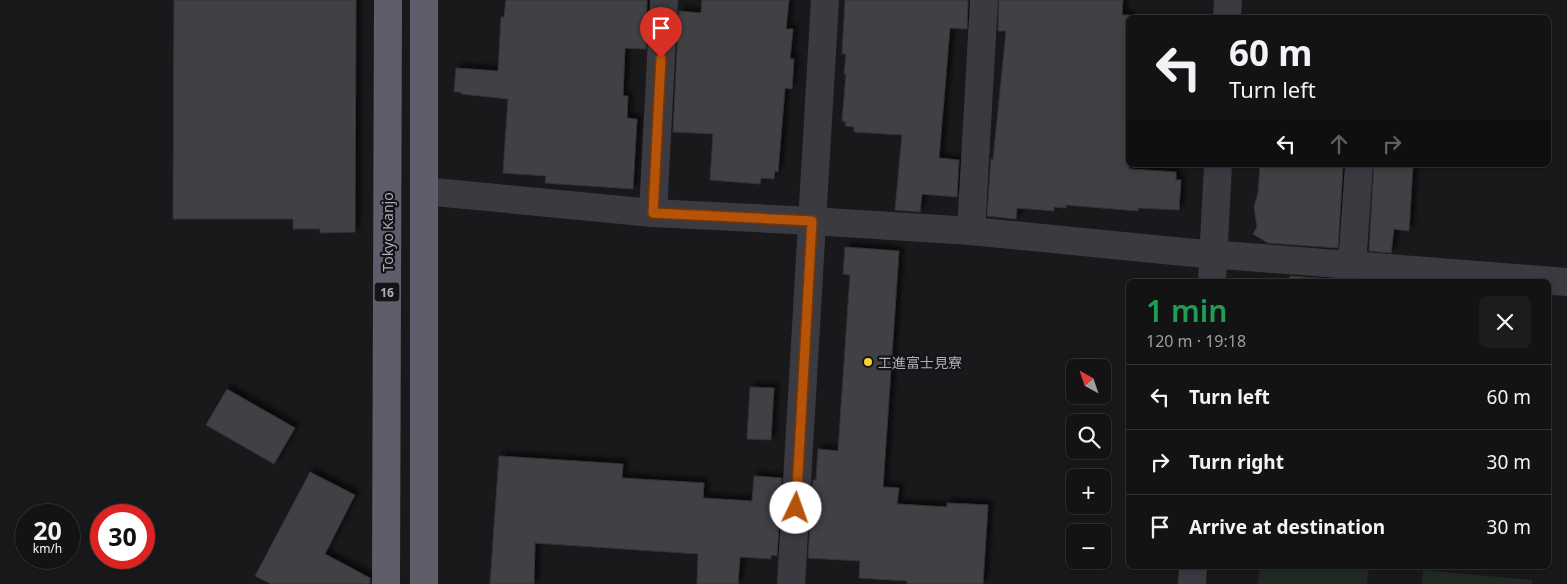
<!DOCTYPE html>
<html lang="en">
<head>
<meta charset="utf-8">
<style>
	body { margin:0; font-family:"Noto Sans","Noto Sans JP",sans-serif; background:#1c1c1d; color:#f1f3f6; height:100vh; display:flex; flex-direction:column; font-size:19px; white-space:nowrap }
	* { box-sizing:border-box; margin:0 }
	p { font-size:16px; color:#9d9ea0 }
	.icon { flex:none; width:28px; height:28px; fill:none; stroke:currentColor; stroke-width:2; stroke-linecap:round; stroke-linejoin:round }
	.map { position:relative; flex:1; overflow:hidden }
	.side { position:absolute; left:1126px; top:279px; width:425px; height:290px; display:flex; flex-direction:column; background:#131314; border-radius:8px; box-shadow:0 2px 8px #0003,0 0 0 1px #323234 }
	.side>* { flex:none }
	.banner { position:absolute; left:1126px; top:15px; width:425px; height:152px; border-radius:8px; box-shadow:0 2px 8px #0003,0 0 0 1px #323234; background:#131314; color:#f1f3f6; overflow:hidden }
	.needle { width:32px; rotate:320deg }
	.tools { position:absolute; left:1066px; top:359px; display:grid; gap:10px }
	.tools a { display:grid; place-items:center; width:45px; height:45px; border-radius:8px; background:#131314; box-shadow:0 2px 8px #0003,0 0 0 1px #323234; font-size:25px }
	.speed { position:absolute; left:15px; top:504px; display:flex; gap:10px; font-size:25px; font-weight:700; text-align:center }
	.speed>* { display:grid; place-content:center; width:65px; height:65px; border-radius:50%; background:#131314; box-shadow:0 2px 8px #0003,0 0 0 1px #323234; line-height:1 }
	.speed small { font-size:12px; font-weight:400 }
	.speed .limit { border:8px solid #d22; background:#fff; color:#111 }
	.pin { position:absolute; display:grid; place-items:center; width:42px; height:42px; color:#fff; margin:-51px -21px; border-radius:50% 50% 50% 0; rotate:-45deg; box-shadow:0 0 5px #0007 }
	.pin .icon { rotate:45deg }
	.me { position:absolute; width:55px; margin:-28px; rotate:3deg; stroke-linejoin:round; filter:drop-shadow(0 0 4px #0008) }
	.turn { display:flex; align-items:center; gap:18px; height:105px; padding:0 20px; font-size:22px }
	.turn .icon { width:65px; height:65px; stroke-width:2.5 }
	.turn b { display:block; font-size:35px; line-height:42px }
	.lanes { display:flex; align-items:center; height:48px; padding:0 20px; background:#0003; justify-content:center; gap:25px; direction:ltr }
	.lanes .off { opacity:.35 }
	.round { display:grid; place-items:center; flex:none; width:52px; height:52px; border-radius:8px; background:#1c1c1d }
	.headline { display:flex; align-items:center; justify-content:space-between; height:85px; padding:0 20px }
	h1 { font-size:30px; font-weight:600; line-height:38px; color:#1e9e55 }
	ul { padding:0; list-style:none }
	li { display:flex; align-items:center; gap:15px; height:65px; padding:0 20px; border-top:1px solid #323234 }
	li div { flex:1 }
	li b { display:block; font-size:19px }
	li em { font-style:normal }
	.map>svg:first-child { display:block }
</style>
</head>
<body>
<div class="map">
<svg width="1567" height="584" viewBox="0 0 1567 584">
	<defs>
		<filter id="shadow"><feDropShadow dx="4.5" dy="-4.5" stdDeviation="2.5" flood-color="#0009"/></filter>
	</defs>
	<rect width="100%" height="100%" fill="#19191b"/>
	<g fill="#202a23">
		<path d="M1260 566H1369L1367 584H1258Z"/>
		<path d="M1423 570 1532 580V584H1422Z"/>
	</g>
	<g fill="#404145" stroke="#333337" filter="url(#shadow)">
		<path d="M174 0H356L355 232 320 233V229H293V219H173Z"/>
		<path d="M506 0H647L646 49 625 48 623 96H628L627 118 637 119 633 189 545 183 546 176 503 173 508 99 461 94V92H454L456 68 498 71 501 17H504Z"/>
		<path d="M702 0H789L786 29H793L790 59H794L792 89 785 88 778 172 775 171 774 179 761 178 760 184 710 180 713 134 673 132 679 11 701 13Z"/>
		<path d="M845 0H968L967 29 950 28 939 158 959 160 957 197 922 194 920 212 895 210 902 135 854 132V127L845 126 846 122 842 121 846 74H844L846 54H842Z"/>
		<path d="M999 0H1123L1122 15H1129V169L1176 172V180H1181L1179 210 1138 208V211L1066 205V208L1054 207V211L1017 208 1016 219 987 216 991 159 993 160 1006 31H998Z"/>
		<path d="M1260 165H1343L1338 248 1268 243 1253 234 1257 227 1254 207 1258 193Z"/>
		<path d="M1374 165H1413L1409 231 1394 229 1391 253 1369 251Z"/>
		<path d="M845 247 899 251 883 487 899 488 897 504 947 507V503L988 505 983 584H907V581L859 578 860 561 808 558 813 480H816L818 449 838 451 850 275 843 274Z"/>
		<path d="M1290 276 1357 281H1289Z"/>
		<path d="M750 387 774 388 771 440 747 439Z"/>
		<path d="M227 389 295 428 274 464 206 425Z"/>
		<path d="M499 456 623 464 622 478 704 483 703 498 752 501 754 476 782 478 777 556 771 555V559L740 557 738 584H697L698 554 535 543 534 584H490Z"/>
		<path d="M310 472 355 495 325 554 370 578V584H271L255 576Z"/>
	</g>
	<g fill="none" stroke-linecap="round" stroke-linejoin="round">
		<g stroke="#3a3a40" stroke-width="28">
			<path d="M424 191 653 213 812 221 971 231 1184 252 1567 282"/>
			<path d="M653 213 664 0"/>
			<path d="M971 231 984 0"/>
			<path d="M1352 265 1359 165"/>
			<path d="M791 584 825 0"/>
		</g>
		<g stroke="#3a3a40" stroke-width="28">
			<path d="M1227 18 1228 0"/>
			<path d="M1212 281 1218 165"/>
			<path d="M1192 584 1193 566"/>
		</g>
		<g stroke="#5d5e69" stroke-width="28">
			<path d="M424 0V584"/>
			<path d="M386 584 388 0"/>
		</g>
	</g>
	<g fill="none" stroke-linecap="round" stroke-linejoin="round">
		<g stroke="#753606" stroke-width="12">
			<path id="route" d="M661 58 653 213 812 221 796 508"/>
		</g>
		<use href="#route" stroke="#b45309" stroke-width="9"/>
	</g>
	<circle fill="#fcd130" stroke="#141416" stroke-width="2" cx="868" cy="362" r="5"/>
	<g text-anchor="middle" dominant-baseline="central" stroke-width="4.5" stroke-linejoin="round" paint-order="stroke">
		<rect fill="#141416" stroke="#7e808a" stroke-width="1" x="374.5" y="282.5" width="25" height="19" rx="4"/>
		<g font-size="12" font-weight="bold" fill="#abaebb">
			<text x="387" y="292">16</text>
		</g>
		<g font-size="14" fill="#abaebb" stroke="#141416">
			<text transform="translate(387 232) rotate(-90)">Tokyo Kanjo</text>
		</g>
		<g font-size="14" fill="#abaebb" stroke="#141416" text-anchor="start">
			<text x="878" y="362">工進富士見寮</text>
		</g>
	</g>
</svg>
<div class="tools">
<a><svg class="needle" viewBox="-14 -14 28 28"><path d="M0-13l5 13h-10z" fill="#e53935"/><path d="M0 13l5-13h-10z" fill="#9d9ea0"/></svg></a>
<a><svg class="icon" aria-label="search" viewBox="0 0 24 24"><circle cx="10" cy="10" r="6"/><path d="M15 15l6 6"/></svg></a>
<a>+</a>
<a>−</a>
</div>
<div class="speed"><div>20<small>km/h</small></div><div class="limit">30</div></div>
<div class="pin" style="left:661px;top:58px;background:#d93025"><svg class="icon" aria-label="arrive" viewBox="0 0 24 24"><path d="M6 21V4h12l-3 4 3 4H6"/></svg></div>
<svg class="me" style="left:796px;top:508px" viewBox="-20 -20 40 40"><circle r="19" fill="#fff"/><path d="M0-13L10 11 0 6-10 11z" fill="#b45309"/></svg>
<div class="banner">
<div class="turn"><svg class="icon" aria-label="left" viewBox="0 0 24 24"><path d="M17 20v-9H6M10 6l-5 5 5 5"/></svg><div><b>60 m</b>Turn left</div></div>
<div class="lanes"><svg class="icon" aria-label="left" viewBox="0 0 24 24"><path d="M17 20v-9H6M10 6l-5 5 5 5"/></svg><svg class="icon off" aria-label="ahead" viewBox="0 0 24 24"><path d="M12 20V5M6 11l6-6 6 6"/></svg><svg class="icon off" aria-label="right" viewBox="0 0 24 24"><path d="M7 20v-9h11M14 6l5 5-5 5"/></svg></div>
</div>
<section class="side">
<div class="headline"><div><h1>1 min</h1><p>120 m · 19:18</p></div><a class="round"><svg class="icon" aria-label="close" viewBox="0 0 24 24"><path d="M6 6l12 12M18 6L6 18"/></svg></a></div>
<ul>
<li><svg class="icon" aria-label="left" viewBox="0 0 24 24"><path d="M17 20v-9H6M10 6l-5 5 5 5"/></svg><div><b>Turn left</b></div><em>60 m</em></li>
<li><svg class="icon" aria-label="right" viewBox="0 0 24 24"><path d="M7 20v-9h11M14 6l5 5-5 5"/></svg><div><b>Turn right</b></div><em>30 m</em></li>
<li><svg class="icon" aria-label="arrive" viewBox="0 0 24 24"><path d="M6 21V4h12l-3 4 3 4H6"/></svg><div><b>Arrive at destination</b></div><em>30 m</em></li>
</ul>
</section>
</div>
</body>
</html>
